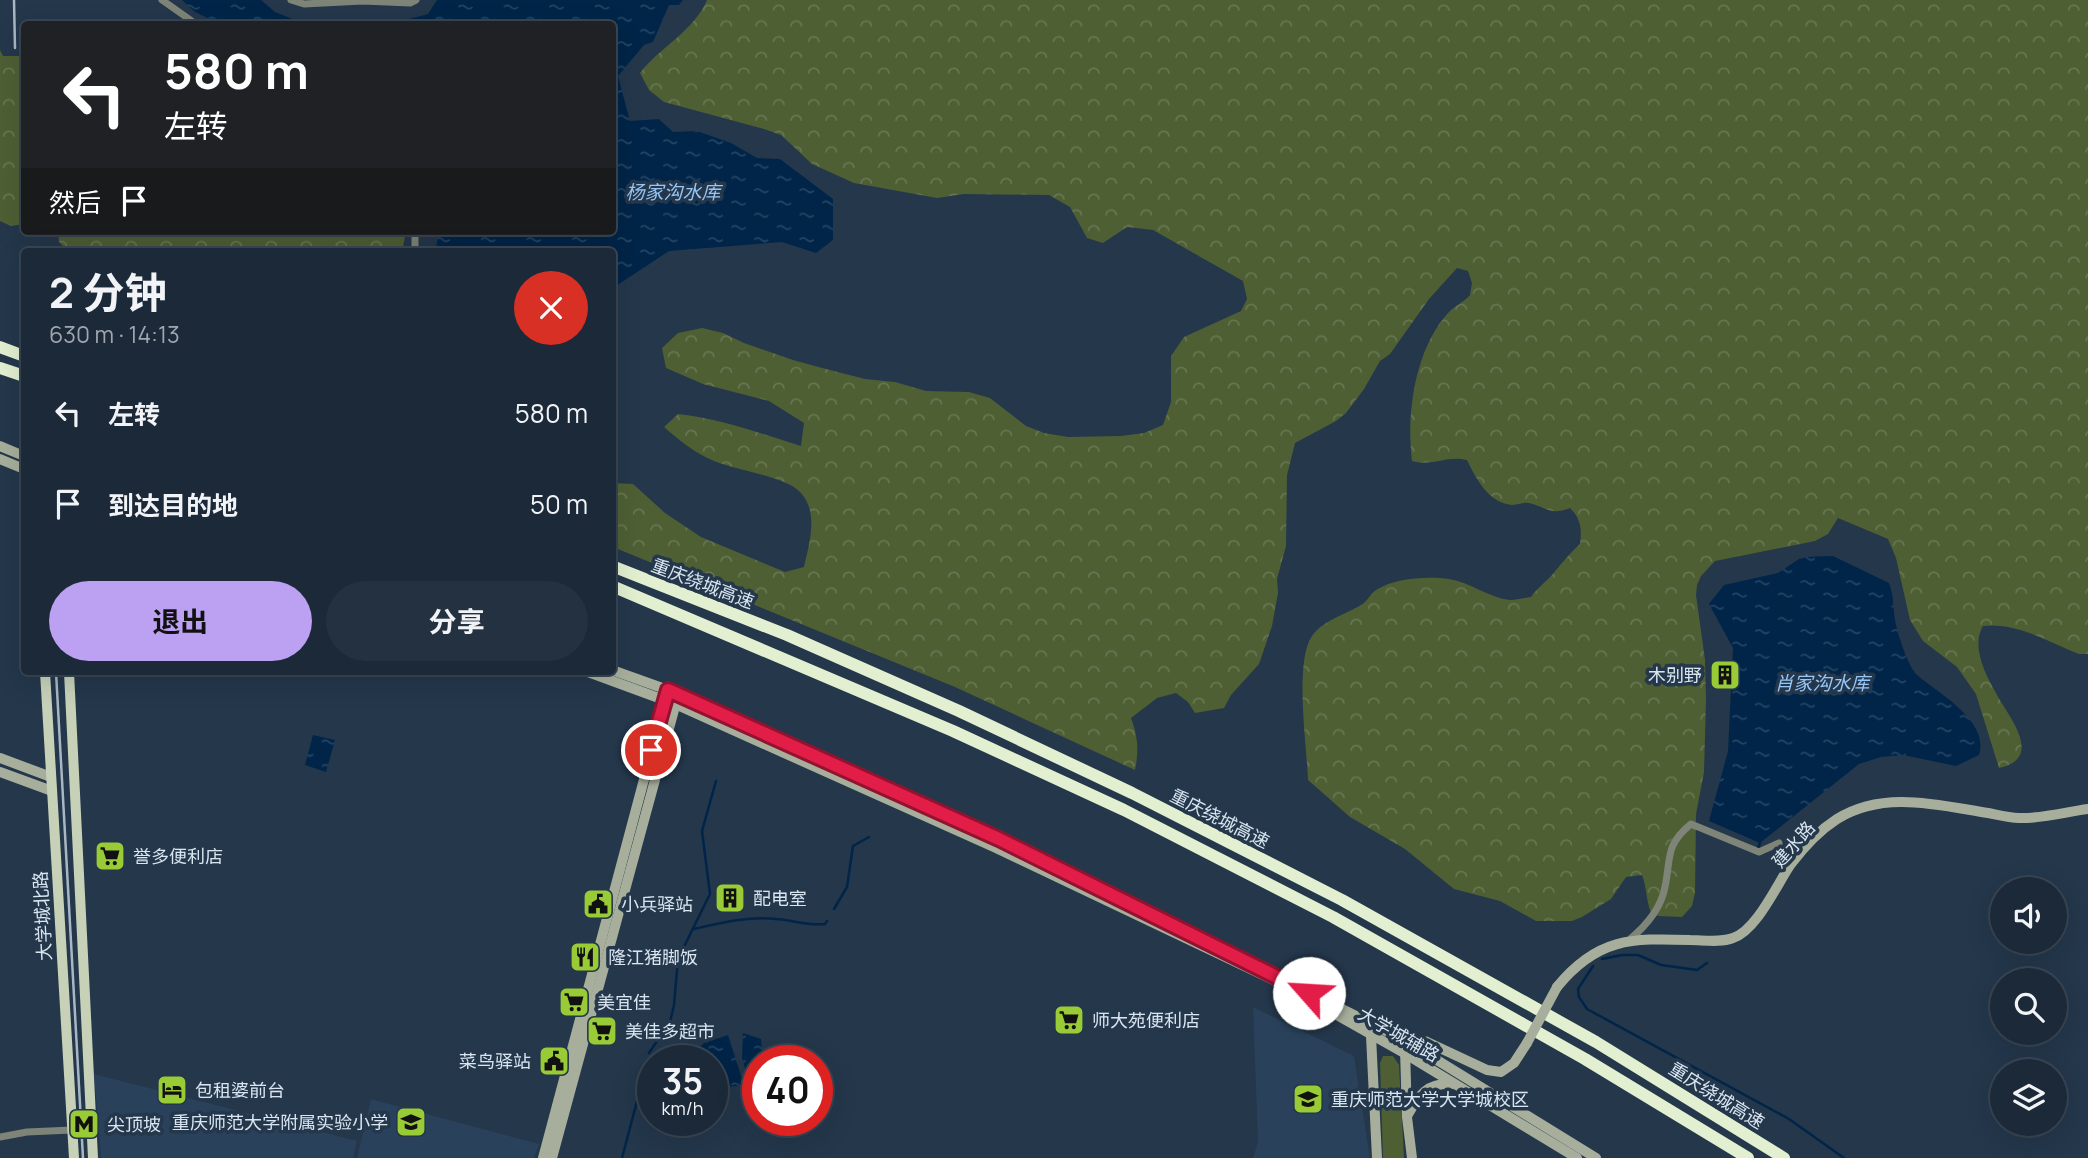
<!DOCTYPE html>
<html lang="zh">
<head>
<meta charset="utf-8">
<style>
	body { margin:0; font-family:Manrope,"Noto Sans SC",sans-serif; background:#243140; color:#f1f3f6; height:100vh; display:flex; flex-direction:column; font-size:26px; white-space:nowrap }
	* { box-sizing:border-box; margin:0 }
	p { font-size:23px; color:#a0a6ae }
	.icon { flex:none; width:38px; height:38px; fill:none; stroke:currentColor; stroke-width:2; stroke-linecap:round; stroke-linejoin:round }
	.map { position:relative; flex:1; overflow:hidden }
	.side { position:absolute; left:21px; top:248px; width:595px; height:427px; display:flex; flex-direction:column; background:#1b2938; border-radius:7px; box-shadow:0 7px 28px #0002,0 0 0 2px #394553 }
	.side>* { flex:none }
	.top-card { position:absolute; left:21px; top:21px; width:595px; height:214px; border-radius:7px; box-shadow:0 7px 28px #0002,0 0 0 2px #394553; background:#202124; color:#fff; overflow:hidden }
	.fabs { position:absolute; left:1990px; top:877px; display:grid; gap:14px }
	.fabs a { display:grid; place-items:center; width:77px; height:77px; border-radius:50%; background:#1b2938; box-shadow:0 7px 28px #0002,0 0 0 2px #394553; font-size:35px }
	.speed { position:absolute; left:637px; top:1045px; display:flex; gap:14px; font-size:35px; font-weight:700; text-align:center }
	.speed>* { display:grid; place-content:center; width:91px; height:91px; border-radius:50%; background:#1b2938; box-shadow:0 7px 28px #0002,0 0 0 2px #394553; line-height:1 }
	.speed small { font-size:18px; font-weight:400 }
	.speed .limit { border:10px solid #d22; background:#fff; color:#111 }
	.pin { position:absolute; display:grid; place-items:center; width:60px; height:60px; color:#fff; margin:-30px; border:4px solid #fff; border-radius:50%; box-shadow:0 2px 7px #0007 }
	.me { position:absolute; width:77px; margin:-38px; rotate:296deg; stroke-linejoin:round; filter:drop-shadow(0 0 5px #0008) }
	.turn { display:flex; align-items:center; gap:24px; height:147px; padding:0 28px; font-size:32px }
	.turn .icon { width:91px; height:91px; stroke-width:2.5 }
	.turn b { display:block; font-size:49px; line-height:60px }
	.then { display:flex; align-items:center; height:66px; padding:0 28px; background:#0003; gap:14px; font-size:26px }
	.round { display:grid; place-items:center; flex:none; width:74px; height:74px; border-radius:37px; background:#243140 }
	.overview { display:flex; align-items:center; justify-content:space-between; height:119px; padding:0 28px }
	h1 { font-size:42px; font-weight:700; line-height:52px }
	.action { display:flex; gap:14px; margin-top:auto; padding:14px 28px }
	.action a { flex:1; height:80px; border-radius:42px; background:#bca0f2; color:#111; font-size:28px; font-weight:700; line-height:80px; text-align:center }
	.action a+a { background:#243140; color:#f1f3f6 }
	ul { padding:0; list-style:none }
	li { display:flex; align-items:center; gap:21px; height:91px; padding:0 28px }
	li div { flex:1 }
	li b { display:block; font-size:26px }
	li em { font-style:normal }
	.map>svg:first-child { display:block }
</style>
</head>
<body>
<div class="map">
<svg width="2088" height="1158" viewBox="0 0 2088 1158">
	<defs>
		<pattern id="forest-crowns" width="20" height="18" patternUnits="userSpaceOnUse" patternTransform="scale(1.75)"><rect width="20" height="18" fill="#4e5f34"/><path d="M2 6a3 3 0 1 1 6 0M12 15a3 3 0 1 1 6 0" fill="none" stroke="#677652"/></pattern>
		<pattern id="water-ripples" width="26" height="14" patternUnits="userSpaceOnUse" patternTransform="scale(1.75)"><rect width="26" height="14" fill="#002548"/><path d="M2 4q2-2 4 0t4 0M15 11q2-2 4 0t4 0" fill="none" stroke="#254463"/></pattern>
	</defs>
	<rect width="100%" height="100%" fill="#24374b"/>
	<g fill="#29415a">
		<path d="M1253 1007 1354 1056 1370 1158H1253L1258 1142Z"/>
		<path d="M94 1074 357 1141 353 1158H101Z"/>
		<path d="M371 1099 539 1144 534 1158H357Z"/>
	</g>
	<path fill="#4e5f34" d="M1383 1056H1393L1399 1065 1404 1158H1383L1380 1063Z"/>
	<g fill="url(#forest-crowns)">
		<path d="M707 0H2088V654H2079C2048 642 2017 622 1983 626 1971 646 1985 674 1996 693 2007 715 2046 758 1999 768L1976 694 1957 667 1923 641 1910 620 1896 558 1888 539 1838 518 1828 534 1815 541 1715 561 1701 576 1697 585 1696 595 1705 660 1706 700 1704 772 1696 814 1695 893 1692 906 1682 917 1659 916 1651 913C1646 900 1647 888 1642 875L1626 877 1611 899 1582 917 1572 921H1536L1500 901 1454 889 1405 849 1350 817 1308 780C1307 748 1294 662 1312 636 1322 621 1346 614 1361 605 1367 602 1370 594 1376 590 1395 578 1427 576 1449 579 1470 582 1489 598 1510 600 1516 600 1524 598 1531 597 1537 588 1545 583 1552 575 1561 564 1569 554 1580 544 1582 529 1581 519 1570 508 1549 516 1547 507 1529 503 1523 502 1518 505 1512 505 1489 503 1476 479 1467 460 1446 455 1433 467 1412 461 1406 414 1415 348 1449 312 1455 306 1464 302 1470 295L1472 283 1468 271 1457 268 1429 299 1390 354 1380 361 1364 389 1346 413 1336 421 1295 443 1287 475 1286 546 1277 579 1278 593 1272 626 1259 664 1231 695 1224 708 1195 713 1188 702 1176 693 1157 698 1131 718C1138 737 1139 750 1135 770L955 687 613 547V483L633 484 665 513 701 537 785 572 804 567C809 544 819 513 801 493 788 477 735 470 714 461 695 453 680 441 664 427L678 414C721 419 760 433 801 446L804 423 769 401 703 384 666 368 662 348 678 333 702 328 723 333 744 343 793 360 826 369 865 379 895 382 926 391 969 392 990 398 1026 426 1044 433 1068 437 1121 436 1144 433 1163 425 1171 402V356L1184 337 1241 311 1247 299 1243 281 1153 230 1127 227 1103 243 1087 238 1070 207 1049 195 964 194 937 198 854 183 812 164 781 135 764 129 664 102 649 90 640 73C660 47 694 31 707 0Z"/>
		<path d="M0 50 3 56H24V224L11 226 0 221Z"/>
		<path d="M58 231H406L402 252H69L59 242Z"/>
	</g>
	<g fill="url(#water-ripples)">
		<path d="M182 0H261L275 12 305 24H220L195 12Z"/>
		<path d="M437 0H683L679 5H669L653 42 644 45 618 76 630 121 659 119 673 132 697 131 731 143 757 158 780 159 833 199V240L816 253 782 242 669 251 613 288 612 252H436L438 231H612V24H390L428 14Z"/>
		<path d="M1833 556 1889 583C1894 596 1893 607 1895 620 1897 632 1908 667 1917 675 1938 693 1990 721 1979 755L1956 766 1903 755 1881 757 1859 764 1760 843 1709 821 1728 751 1733 648 1709 604 1724 585 1778 573 1802 557Z"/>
		<path d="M313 735 335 740 326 772 305 765Z"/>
		<path d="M743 1033 761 1039 763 1060H758V1068L748 1078 742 1058Z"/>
		<path d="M728 1035 744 1085 712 1089V1060H686L704 1043Z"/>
	</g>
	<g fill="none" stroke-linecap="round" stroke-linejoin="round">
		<g stroke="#002548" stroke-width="2.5">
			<path d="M1758 848 1760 843"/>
			<path d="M834 909 847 887 853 846 869 837"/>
			<path d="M694 929C720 923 748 916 776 919 793 920 808 926 825 924L827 921"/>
			<path d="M1602 959 1622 955H1638L1661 965 1697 970 1707 963"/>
			<path d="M1593 966 1578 989 1579 997 1587 1009 1789 1119 1844 1158"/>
			<path d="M649 1053 670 1022 674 1005 678 959 710 894 702 831 716 781"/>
			<path d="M622 1158 641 1086"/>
		</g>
		<g stroke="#7e8477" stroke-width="7">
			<path d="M162 0 196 24"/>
			<path d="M291 0 304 4 363 1 410 3 416 0"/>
			<path d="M415 252V231"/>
			<path d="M1629 940C1646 926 1661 909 1665 887 1671 858 1665 845 1691 824L1759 852 1779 843"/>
			<path d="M0 1137 27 1132 72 1130"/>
		</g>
		<g stroke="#a7af9c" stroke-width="10">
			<path d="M0 446 24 456"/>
			<path d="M0 459 24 469"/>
			<path d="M612 670 679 694 998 839 1198 937"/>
			<path d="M588 672 675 704 996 848 1282 984 1404 1053 1577 1158"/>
			<path d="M0 758 51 777"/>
			<path d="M0 772 52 791"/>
			<path d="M1557 987C1597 938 1631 938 1690 940 1703 940 1720 943 1733 938 1757 930 1777 884 1791 864 1803 848 1820 830 1837 819 1883 790 1938 805 1988 813 1998 815 2009 818 2019 818 2041 819 2066 812 2088 809"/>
			<path d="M1302 989 1406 1041 1596 1158"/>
			<path d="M1373 1036H1371L1377 1158"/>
			<path d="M1406 1041H1425L1487 1070 1501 1072 1514 1063 1527 1043"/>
			<path d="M1405 1049 1407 1117 1412 1158"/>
			<path d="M1407 1116C1419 1095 1427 1082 1454 1084"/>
			<path d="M543 1158 666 697"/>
			<path d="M552 1158 677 699"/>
		</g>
		<g stroke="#c6d1b8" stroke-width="10">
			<path d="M45 672 74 1158"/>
			<path d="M69 672 93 1158"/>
		</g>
		<g stroke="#e2f0d1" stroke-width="12">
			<path d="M0 347 24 356"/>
			<path d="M0 368 24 376"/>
			<path d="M612 566 787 635 959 711 1132 793 1342 900 1596 1042 1784 1158"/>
			<path d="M612 586 953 731 1124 810 1333 917 1585 1059 1748 1158"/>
		</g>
		<g stroke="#a9b7c5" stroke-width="2.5">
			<path d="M14 0 15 48"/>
			<path d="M56 672 83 1158"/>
		</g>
		<path stroke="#a7af9c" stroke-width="10" d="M1527 1043 1557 987"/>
	</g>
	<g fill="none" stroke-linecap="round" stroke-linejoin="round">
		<g stroke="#92132f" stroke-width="18">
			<path id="route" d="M651 750 668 690 999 839 1309 993"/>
		</g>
		<use href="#route" stroke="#e11d48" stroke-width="12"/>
	</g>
	<defs>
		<g id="building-square" transform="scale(1.575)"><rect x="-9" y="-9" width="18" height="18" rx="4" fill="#98cb36" stroke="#24374b"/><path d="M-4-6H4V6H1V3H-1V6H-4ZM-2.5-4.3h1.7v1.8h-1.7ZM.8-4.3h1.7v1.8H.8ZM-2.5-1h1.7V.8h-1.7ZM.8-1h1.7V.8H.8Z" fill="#111"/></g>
		<g id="supermarket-square" transform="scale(1.575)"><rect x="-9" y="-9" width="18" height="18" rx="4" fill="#98cb36" stroke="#24374b"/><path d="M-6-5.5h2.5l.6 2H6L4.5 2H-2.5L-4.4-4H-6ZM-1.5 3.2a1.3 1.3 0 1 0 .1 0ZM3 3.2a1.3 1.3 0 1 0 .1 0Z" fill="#111"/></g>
		<g id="civic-square" transform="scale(1.575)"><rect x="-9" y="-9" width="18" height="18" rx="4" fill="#98cb36" stroke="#24374b"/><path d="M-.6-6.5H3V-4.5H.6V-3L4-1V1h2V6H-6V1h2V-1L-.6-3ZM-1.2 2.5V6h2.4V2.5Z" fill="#111"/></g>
		<g id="restaurant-square" transform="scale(1.575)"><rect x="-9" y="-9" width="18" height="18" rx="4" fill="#98cb36" stroke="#24374b"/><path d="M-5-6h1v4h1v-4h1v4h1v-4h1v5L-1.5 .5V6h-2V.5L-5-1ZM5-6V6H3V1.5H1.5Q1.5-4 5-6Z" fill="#111"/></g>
		<g id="hotel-square" transform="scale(1.575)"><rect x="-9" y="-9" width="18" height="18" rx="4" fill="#98cb36" stroke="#24374b"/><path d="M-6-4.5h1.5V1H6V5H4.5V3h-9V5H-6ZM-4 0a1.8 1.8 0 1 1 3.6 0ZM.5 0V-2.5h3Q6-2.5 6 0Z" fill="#111"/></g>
		<g id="university-square" transform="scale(1.575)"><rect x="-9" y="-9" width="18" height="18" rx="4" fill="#98cb36" stroke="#24374b"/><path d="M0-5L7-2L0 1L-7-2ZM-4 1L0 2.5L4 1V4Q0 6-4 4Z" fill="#111"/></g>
		<g id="school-square" transform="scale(1.575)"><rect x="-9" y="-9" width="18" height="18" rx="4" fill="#98cb36" stroke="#24374b"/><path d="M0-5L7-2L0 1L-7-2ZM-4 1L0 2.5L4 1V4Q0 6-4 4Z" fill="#111"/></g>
		<g id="metro-square" transform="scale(1.575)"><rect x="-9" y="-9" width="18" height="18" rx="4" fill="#98cb36" stroke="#24374b"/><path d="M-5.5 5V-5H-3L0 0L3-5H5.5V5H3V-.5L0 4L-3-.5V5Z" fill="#111"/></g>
	</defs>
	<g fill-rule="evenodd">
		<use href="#building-square" x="1725" y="675"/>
		<use href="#supermarket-square" x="110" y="856"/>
		<use href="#building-square" x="730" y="898"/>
		<use href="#civic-square" x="598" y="904"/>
		<use href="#restaurant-square" x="585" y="957"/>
		<use href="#supermarket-square" x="574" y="1002"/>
		<use href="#supermarket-square" x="1069" y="1020"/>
		<use href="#supermarket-square" x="602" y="1031"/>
		<use href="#civic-square" x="554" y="1061"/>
		<use href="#hotel-square" x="172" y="1090"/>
		<use href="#university-square" x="1308" y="1099"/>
		<use href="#school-square" x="411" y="1122"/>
		<use href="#metro-square" x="84" y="1124"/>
	</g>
	<g text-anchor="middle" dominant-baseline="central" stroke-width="7" stroke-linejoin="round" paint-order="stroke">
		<g font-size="18" fill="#d9e5f1" stroke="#24374b">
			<text transform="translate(703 583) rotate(21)">重庆绕城高速</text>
			<text transform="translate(1220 818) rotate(27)">重庆绕城高速</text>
			<text transform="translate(1793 844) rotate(-49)">建水路</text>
			<text transform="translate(42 916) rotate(-93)">大学城北路</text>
			<text transform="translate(1399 1034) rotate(30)">大学城辅路</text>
			<text transform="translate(1717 1095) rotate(32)">重庆绕城高速</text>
		</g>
		<g font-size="18" fill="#d9e5f1" stroke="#24374b" text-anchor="start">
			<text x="1702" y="675" text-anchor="end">木别野</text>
			<text x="133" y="856">誉多便利店</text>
			<text x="753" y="898">配电室</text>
			<text x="621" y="904">小兵驿站</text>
			<text x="608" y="957">隆江猪脚饭</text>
			<text x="597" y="1002">美宜佳</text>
			<text x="1092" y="1020">师大苑便利店</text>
			<text x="625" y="1031">美佳多超市</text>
			<text x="531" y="1061" text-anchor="end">菜鸟驿站</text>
			<text x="195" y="1090">包租婆前台</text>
			<text x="1331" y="1099">重庆师范大学大学城校区</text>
			<text x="388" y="1122" text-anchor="end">重庆师范大学附属实验小学</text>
			<text x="107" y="1124">尖顶坡</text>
		</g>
		<g font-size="19" font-style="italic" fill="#96c6f7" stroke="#24374b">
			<text x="673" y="192">杨家沟水库</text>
			<text x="1822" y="683">肖家沟水库</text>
		</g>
	</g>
</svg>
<div class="fabs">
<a><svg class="icon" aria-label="sound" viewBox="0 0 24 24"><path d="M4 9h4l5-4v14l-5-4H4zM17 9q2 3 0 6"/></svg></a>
<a><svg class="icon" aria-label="search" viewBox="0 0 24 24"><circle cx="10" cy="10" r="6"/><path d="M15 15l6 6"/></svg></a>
<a><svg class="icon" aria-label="layers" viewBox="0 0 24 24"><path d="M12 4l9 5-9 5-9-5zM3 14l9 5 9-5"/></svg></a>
</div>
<div class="speed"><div>35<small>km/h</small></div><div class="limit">40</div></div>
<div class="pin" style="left:651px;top:750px;background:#d93025"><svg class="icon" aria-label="arrive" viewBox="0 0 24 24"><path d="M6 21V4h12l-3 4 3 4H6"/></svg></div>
<svg class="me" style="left:1309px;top:993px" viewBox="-20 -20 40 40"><circle r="19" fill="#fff"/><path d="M0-13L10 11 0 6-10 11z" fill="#e11d48"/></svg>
<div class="top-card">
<div class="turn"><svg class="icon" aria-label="left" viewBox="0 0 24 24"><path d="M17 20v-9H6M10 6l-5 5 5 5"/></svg><div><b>580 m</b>左转</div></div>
<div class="then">然后<svg class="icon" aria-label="arrive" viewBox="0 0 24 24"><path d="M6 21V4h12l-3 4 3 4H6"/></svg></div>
</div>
<section class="side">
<div class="overview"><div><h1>2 分钟</h1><p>630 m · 14:13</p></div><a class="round" style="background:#d93025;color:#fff"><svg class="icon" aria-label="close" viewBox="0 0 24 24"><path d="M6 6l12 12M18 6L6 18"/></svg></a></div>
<ul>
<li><svg class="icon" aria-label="left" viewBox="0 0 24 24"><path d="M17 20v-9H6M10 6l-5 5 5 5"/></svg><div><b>左转</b></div><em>580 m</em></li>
<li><svg class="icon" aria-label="arrive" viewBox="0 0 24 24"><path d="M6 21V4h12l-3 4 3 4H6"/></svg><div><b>到达目的地</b></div><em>50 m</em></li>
</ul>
<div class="action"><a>退出</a><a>分享</a></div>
</section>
</div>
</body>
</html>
